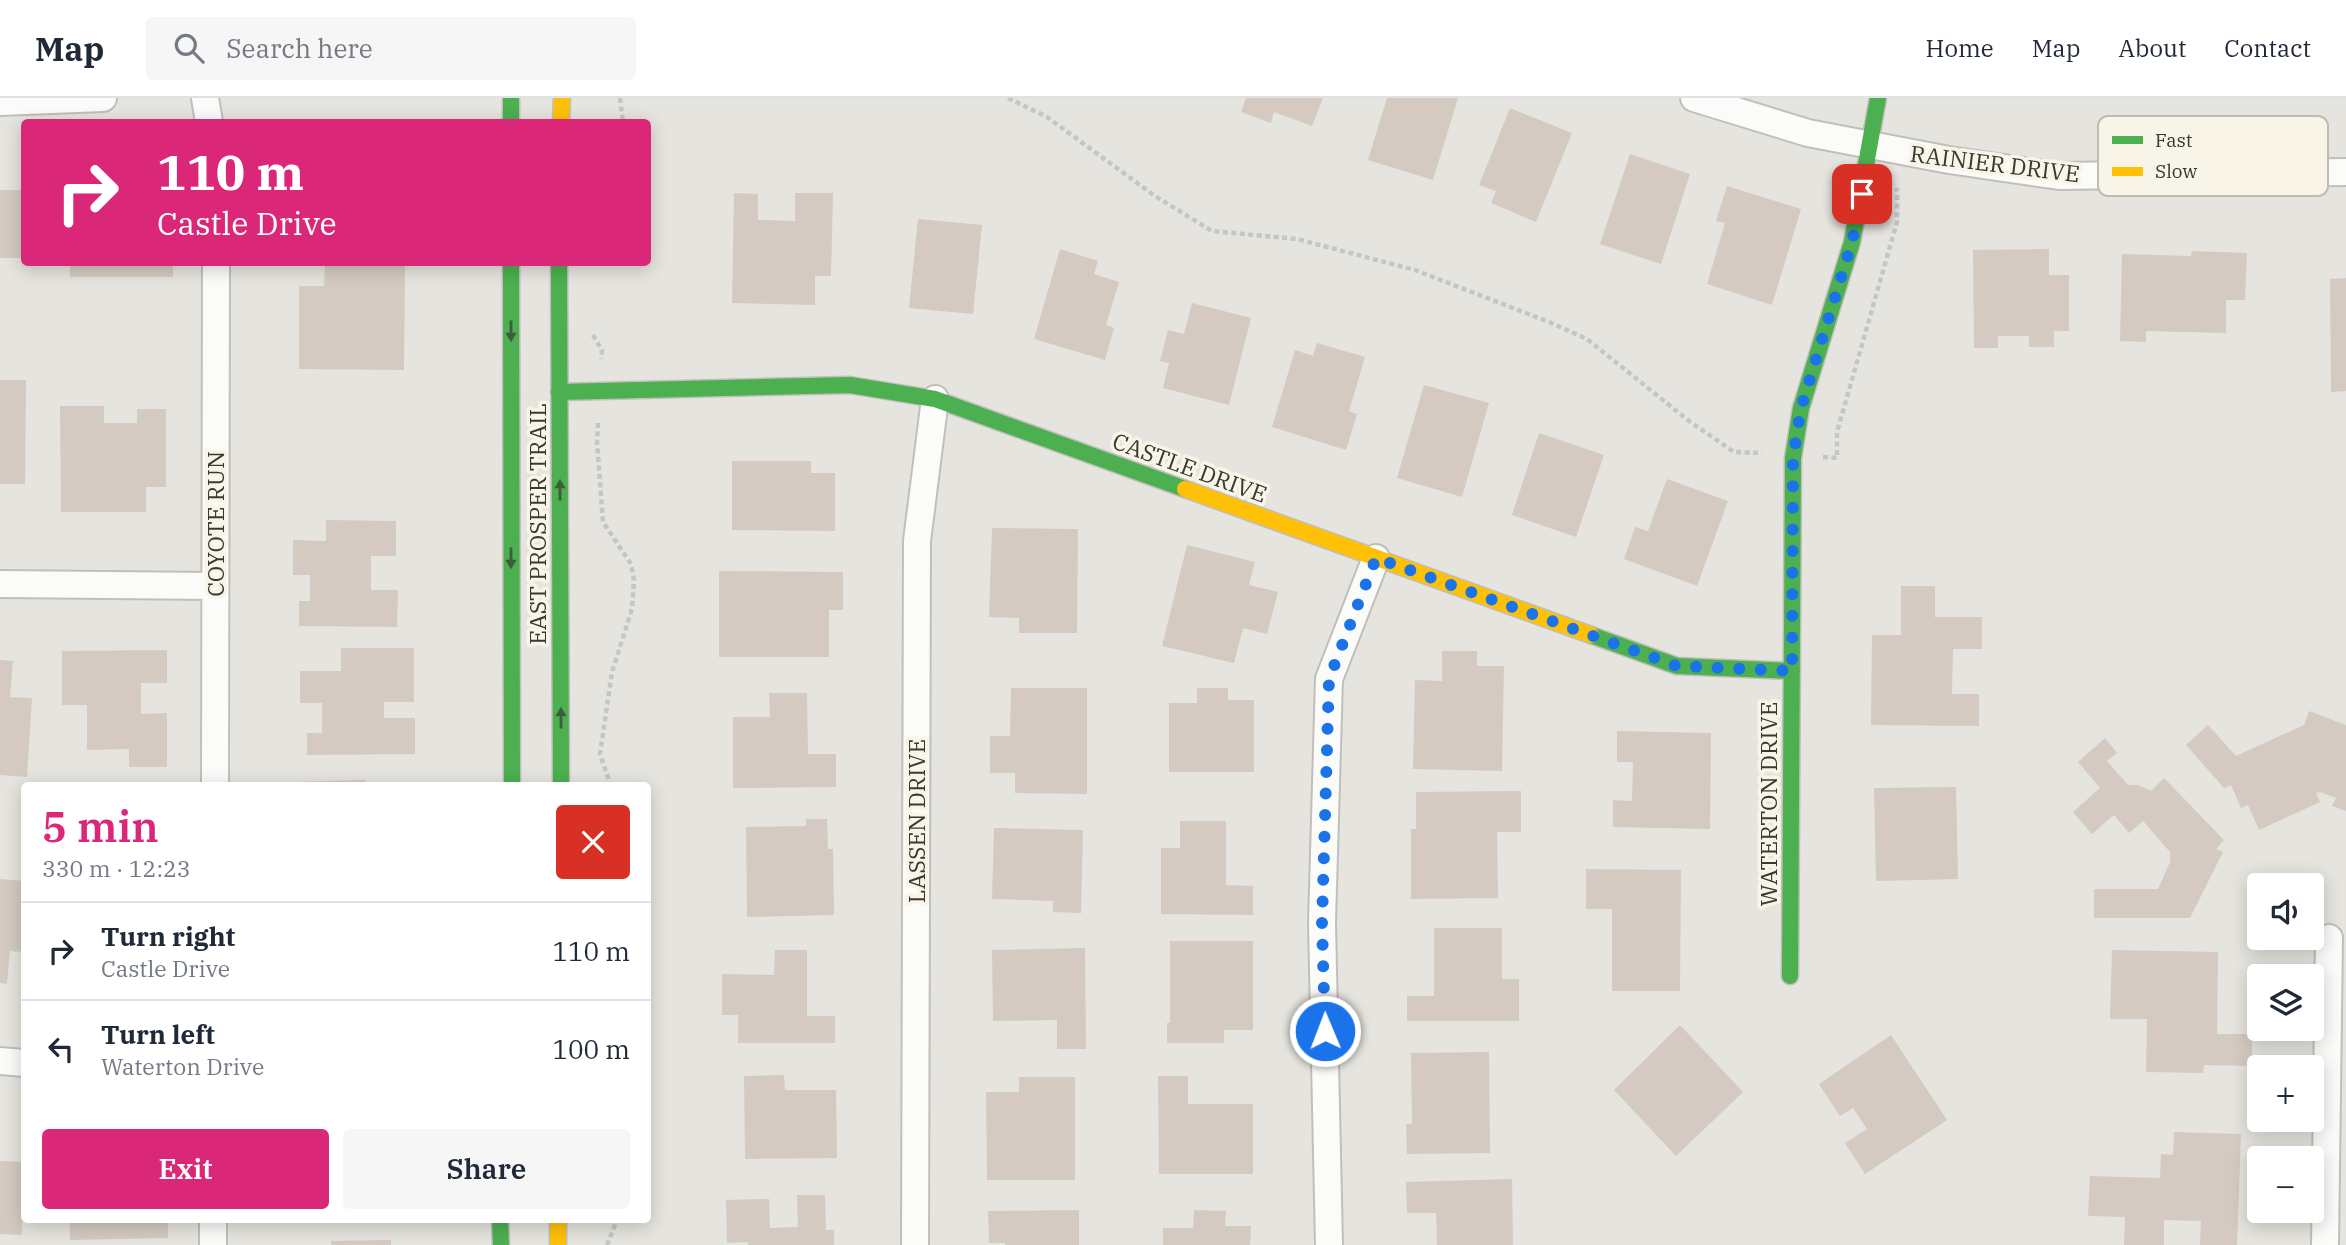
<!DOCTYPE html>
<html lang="en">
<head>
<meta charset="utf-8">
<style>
	body { margin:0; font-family:"IBM Plex Serif",serif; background:#f6f6f7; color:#1f2937; height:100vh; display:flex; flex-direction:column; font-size:26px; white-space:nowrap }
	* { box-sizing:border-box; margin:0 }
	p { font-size:23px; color:#747a83 }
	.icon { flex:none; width:38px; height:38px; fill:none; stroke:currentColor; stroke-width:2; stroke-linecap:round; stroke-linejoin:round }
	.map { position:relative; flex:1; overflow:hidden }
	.drawer { position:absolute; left:21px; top:684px; width:630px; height:441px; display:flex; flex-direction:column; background:#fff; border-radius:7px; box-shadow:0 4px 18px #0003 }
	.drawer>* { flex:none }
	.banner { position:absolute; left:21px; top:21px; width:630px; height:147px; border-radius:7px; box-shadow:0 4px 18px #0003; background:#db2777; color:#fff; overflow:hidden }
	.fabs { position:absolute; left:2247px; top:775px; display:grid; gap:14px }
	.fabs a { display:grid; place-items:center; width:77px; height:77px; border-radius:7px; background:#fff; box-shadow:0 4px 18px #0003; font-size:35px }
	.pin { position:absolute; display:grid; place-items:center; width:60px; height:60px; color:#fff; margin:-30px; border-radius:14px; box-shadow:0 4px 10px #0006 }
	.me { position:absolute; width:77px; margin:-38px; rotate:359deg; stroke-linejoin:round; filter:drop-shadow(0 0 5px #0008) }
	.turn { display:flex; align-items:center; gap:24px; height:147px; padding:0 21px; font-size:32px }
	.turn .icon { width:91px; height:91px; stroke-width:2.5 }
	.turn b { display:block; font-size:49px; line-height:60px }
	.round { display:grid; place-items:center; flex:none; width:74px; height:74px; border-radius:7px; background:#f6f6f7 }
	.overview { display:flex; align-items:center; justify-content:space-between; height:119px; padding:0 21px }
	h1 { font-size:42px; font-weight:600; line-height:52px; color:#db2777 }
	.cta { display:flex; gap:14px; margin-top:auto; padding:14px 21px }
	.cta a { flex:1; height:80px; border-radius:7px; background:#db2777; color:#fff; font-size:28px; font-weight:600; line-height:80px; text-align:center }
	.cta a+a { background:#f6f6f7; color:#1f2937 }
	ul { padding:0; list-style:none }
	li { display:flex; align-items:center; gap:21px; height:98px; padding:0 21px; border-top:2px solid #e0e1e3 }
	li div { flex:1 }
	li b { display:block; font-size:26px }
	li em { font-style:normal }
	header { display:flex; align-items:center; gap:42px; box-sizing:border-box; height:98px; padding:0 35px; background:#fff; border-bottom:2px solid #e0e1e3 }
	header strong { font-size:33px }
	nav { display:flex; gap:38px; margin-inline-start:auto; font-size:24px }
	.search { width:490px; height:63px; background:#f6f6f7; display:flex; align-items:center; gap:18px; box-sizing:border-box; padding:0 24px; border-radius:7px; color:#747a83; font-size:26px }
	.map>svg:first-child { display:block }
</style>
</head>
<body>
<header>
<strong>Map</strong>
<div class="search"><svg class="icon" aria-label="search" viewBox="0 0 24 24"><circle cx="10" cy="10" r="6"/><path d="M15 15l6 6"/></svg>Search here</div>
<nav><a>Home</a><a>Map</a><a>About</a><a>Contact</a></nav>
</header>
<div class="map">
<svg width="2346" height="1147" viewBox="0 0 2346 1147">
	<rect width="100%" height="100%" fill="#e6e4de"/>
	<g fill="#d4cac1">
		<path d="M1246 0H1323L1312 28 1274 14 1271 25 1241 14Z"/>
		<path d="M1387 0H1458L1433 82 1368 62Z"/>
		<path d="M1510 10 1572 35 1536 124 1491 105 1496 93 1479 87Z"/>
		<path d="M1630 56 1690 76 1661 166 1600 146Z"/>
		<path d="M1727 88 1801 111 1772 207 1707 186 1725 125 1716 123Z"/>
		<rect x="0" y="92" width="24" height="68"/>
		<path d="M734 95 758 96V122L795 123V95H833L831 178H815V207L732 205Z"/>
		<path d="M918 121 982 127 973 216 909 210Z"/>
		<path d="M1060 151 1098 163 1094 176 1119 184 1106 227 1114 230 1105 262 1034 241Z"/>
		<path d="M2049 151V177H2069V233H2054V249H2029V238H1998V250H1974L1973 152Z"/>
		<path d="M2192 153 2247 155 2245 202H2226V235L2146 233V244L2120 243 2122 156 2191 158Z"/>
		<rect x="70" y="164" width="103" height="15"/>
		<path d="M325 165H405L404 272 299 271V188H324Z"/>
		<path d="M2346 180V293L2331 294 2330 181Z"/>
		<path d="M1192 205 1251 220 1229 307 1163 290 1169 265 1160 263 1168 232 1184 236Z"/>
		<path d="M1317 245 1365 259 1349 313 1357 316 1346 352 1272 329 1295 252 1313 258Z"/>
		<path d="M0 282H26L25 386H0Z"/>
		<path d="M1424 287 1489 305 1462 399 1397 380Z"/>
		<path d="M60 308H104V325H137V311H166V389H146V414H61Z"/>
		<path d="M1539 335 1604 357 1576 439 1512 417Z"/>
		<path d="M732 363H811V375H835V433L732 432Z"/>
		<path d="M1667 381 1728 403 1697 488 1624 461 1635 429 1648 433Z"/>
		<path d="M326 422 396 423V458H371V492H398L397 529 299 528V503H310V477H293V442L326 443Z"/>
		<path d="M992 430 1078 431 1077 535H1019V520L989 519Z"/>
		<path d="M1187 447 1255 464 1249 487 1278 494 1267 536 1243 530 1234 565 1162 548Z"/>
		<path d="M719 473 843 474V512H829V559H719Z"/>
		<path d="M1901 488H1935V519H1982V551H1953L1952 596H1979V628L1871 627 1872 537H1901Z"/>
		<path d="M341 550H414V604H384V620H415V656L307 657V635H322V605H300V573H341Z"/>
		<path d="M167 552V585H141V616L167 615V669H129V651L87 652V607H62V553Z"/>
		<path d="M1442 553H1477V568H1504L1502 673 1413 671 1415 582 1442 583Z"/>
		<path d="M0 562 13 563 10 599 32 600 27 679 0 677Z"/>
		<path d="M1011 590H1087V696L1015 695V675H990V638H1010Z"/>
		<path d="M1197 590H1228V602H1254V674H1169V605H1197Z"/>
		<path d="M769 595H807L808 656H836V689L733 690V619H770Z"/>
		<path d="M2309 613 2346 627V713L2332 708 2336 700 2320 694 2316 695 2320 704 2259 732 2248 707 2241 710 2231 687 2224 690 2186 647 2208 627 2236 658 2304 627Z"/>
		<path d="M1617 633 1711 635 1710 731 1613 729V702L1632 703 1633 664H1617Z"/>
		<path d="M2105 640 2117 655 2107 663 2128 687H2138L2151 693 2164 680 2224 742 2216 751 2223 754 2190 820H2094V791H2158L2170 764V754L2143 723 2129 735 2114 717 2092 736 2073 714 2100 690 2078 664Z"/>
		<path d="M365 682 366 688H296V684Z"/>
		<path d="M1956 689 1958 781 1876 783 1874 690Z"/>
		<path d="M1521 693V734H1497L1498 800 1411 801V731H1416V694Z"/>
		<path d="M806 721H827L828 751H833L834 817 747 819 746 729 806 728Z"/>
		<path d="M1180 723H1226V787L1253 788V817L1161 816V750H1180Z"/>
		<path d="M994 730 1083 732 1081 815 1053 814V803L992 801Z"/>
		<path d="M1586 771 1681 772 1680 893H1612V811H1586Z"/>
		<path d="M0 781 24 783V854L10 853 7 886 0 885Z"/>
		<path d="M1434 830H1502V881H1519V923H1407V898H1434Z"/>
		<path d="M1170 843H1253V932H1224V945H1167V925H1170Z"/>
		<path d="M1085 850 1086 951H1057V922L993 923 992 852Z"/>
		<path d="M775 852H807V918H835V945H738V917H722V876L774 877Z"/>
		<path d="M2112 852 2218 854 2217 936H2252V968L2204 967 2203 975 2146 974 2147 921H2110Z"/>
		<path d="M1680 927 1743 994 1676 1058 1614 992Z"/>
		<path d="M1891 937 1947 1022 1865 1076 1845 1045 1867 1031 1853 1010 1840 1018 1819 986Z"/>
		<path d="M1489 954 1490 1055 1407 1056 1406 1026H1412L1411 955Z"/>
		<path d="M784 977 785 992H836L837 1060 745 1061 744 978Z"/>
		<path d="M1158 978H1188V1006H1253V1076H1159Z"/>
		<path d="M1019 979H1075V1082H987L986 994H1019Z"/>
		<path d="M2174 1034 2241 1036 2237 1147H2200L2201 1123 2164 1122V1147H2124L2125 1119 2088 1118 2090 1078 2160 1080 2161 1056 2173 1057Z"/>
		<path d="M0 1063 24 1064 22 1137 0 1136Z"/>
		<path d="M1512 1081 1513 1147H1437L1436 1115H1407L1406 1084Z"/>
		<path d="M797 1097H825L826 1132H834V1147H748V1144L727 1145 726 1102 769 1101 770 1130 798 1129Z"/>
		<path d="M1079 1112V1147H1005V1145H989L988 1113Z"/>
		<path d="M1194 1112 1226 1113 1225 1128H1251L1250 1147H1163V1130H1193Z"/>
		<path d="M70 1122H168V1140L70 1142Z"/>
		<path d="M391 1142V1147H331V1143Z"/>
	</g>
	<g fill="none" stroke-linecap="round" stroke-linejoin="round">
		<g stroke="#c1bfba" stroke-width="30">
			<g id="street">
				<path d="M205 0 209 24"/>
				<path d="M1694 0 1808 35 1949 62 2059 78 2346 74"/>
				<path d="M0 4 103 0"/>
				<path d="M0 486 215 488"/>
				<path d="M215 688 216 164"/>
				<path d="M0 963 24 965"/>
				<path d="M213 1147V1122"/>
				<path d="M915 1147 917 443 935 301"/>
				<path d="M1329 1147 1322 825 1329 581 1376 460"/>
				<path d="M2325 1147 2329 840"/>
			</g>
		</g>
		<g stroke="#c1bfba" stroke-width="19">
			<g id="fast">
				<path d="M511 0V24"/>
				<path d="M511 164 512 688"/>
				<path d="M559 164 561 688"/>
				<path d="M559 294 850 287 935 301 1185 391"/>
				<path d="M1591 537 1677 568 1792 573"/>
				<path d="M1790 878 1793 360 1801 310 1852 144 1878 0"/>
				<path d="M500 1122 501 1147"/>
			</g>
		</g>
		<g stroke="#c1bfba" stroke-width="19">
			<g id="slow">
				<path d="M561 24 562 0"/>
				<path d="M1185 391 1591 537"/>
				<path d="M558 1122V1147"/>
			</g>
		</g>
		<g stroke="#c5c5c3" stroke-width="4.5" stroke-dasharray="5 3.5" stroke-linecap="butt">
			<path d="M620 0 623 24"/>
			<path d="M1008 0 1047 19 1155 98 1212 133 1297 141 1415 172 1549 224 1587 241 1689 323 1734 354 1762 355"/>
			<path d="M593 237 602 252 601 261"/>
			<path d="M598 325 597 344 603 424 631 466 634 482 632 511 612 574 600 656 611 688"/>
			<path d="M1823 359 1837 360V334L1897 124V90"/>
			<path d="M607 1147 617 1122"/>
		</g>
		<use href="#street" stroke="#fbfbfa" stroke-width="26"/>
		<use href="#fast" stroke="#4caf50" stroke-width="16"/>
		<use href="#slow" stroke="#ffc107" stroke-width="16"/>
	</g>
	<defs><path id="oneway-solid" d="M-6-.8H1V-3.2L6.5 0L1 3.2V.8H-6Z" transform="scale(1.75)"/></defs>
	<g fill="#3f5c3c">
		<use href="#oneway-solid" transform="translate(511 233) rotate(90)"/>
		<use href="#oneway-solid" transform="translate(560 392) rotate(-90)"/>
		<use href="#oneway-solid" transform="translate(511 460) rotate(90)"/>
		<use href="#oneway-solid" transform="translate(561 620) rotate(-90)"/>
	</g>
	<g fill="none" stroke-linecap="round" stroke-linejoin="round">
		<path stroke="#1a73e8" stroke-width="12" stroke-dasharray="0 21.6" d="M1325 933 1322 825 1329 581 1376 460 1677 568 1792 573 1793 360 1801 310 1852 144 1862 96"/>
	</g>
	<g text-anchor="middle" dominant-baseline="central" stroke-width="7" stroke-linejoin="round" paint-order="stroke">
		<g font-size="23" fill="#3a3834" stroke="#f8f4e7">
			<text transform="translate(1995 65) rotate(7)">RAINIER DRIVE</text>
			<text transform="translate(1190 369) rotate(20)">CASTLE DRIVE</text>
			<text transform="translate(215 426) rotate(-90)">COYOTE RUN</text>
			<text transform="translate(537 426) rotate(-90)">EAST PROSPER TRAIL</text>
			<text transform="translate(1768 706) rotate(-90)">WATERTON DRIVE</text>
			<text transform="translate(916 723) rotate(-90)">LASSEN DRIVE</text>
		</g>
	</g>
	<rect x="2098" y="18" width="230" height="80" rx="10" fill="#f8f4e7" stroke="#bfbcb1" stroke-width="2"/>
	<rect x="2112" y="38" width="31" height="8" fill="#4caf50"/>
	<rect x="2112" y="69" width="31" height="9" fill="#ffc107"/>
	<g font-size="19" fill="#3a3834">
		<text x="2155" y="49">Fast</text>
		<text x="2155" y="80">Slow</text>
	</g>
</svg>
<div class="fabs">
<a><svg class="icon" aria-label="sound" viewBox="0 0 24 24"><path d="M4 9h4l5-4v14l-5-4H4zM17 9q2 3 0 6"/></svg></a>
<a><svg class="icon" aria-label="layers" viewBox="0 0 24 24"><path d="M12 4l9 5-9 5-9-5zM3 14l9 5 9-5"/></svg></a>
<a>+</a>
<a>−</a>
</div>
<div class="pin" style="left:1862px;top:96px;background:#d93025"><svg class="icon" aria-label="arrive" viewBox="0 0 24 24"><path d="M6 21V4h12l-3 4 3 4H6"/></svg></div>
<svg class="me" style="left:1325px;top:933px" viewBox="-20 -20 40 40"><circle r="17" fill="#1a73e8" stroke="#fff" stroke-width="3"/><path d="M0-11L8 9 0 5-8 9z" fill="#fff"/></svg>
<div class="banner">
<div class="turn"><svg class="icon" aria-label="right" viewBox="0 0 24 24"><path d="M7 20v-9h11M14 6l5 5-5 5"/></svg><div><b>110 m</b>Castle Drive</div></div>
</div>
<section class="drawer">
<div class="overview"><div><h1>5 min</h1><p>330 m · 12:23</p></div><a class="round" style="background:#d93025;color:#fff"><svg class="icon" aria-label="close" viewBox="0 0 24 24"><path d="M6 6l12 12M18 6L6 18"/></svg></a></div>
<ul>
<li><svg class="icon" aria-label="right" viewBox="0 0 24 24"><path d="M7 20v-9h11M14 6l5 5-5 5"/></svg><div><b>Turn right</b><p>Castle Drive</p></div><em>110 m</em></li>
<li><svg class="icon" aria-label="left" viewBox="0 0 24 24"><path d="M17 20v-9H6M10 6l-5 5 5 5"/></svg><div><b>Turn left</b><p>Waterton Drive</p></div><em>100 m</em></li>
</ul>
<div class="cta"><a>Exit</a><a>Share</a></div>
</section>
</div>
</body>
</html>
